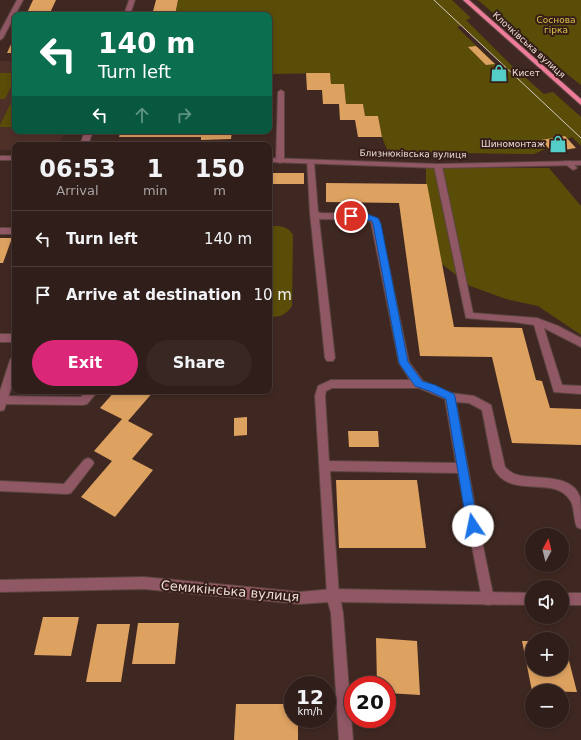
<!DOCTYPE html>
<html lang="en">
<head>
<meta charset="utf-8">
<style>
	body { margin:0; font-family:"DejaVu Sans",sans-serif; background:#382723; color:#f1f3f6; height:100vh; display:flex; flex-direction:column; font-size:15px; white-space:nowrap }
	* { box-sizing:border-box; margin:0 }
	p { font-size:13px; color:#a8a2a2 }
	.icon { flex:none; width:22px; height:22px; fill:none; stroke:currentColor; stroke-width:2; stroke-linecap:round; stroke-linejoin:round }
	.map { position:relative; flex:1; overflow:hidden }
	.panel { position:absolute; left:12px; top:142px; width:260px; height:252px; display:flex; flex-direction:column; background:#301e1a; border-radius:8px; box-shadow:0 2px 6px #0003,0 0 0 1px #4b3c39 }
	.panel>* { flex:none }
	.banner { position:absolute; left:12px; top:12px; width:260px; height:122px; border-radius:8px; box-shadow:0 2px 6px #0003,0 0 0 1px #4b3c39; background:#0b6e4f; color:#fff; overflow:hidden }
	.needle { width:26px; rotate:7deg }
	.buttons { position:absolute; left:525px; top:528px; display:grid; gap:8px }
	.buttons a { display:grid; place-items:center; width:44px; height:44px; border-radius:50%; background:#301e1a; box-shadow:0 2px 6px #0003,0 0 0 1px #4b3c39; font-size:20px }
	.speed { position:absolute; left:284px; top:676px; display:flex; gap:8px; font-size:20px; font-weight:700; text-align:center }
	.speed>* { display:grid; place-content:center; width:52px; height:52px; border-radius:50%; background:#301e1a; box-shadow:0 2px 6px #0003,0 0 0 1px #4b3c39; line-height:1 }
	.speed small { font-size:10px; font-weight:400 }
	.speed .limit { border:6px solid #d22; background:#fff; color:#111 }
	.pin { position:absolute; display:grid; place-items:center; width:34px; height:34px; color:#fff; margin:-17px; border:2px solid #fff; border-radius:50%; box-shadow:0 1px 4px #0007 }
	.me { position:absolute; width:44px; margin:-22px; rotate:349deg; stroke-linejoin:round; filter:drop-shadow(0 0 3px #0008) }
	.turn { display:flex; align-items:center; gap:14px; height:84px; padding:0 20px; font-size:18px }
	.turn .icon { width:52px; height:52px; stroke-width:2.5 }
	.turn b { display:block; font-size:28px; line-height:34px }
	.lanes { display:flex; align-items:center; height:38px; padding:0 20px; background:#0003; justify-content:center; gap:20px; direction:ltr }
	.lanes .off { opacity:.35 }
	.eta { display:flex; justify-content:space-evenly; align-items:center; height:68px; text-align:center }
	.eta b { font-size:24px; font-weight:600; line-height:28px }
	.button { display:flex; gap:8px; margin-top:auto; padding:8px 20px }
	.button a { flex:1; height:46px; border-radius:24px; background:#db2777; color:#fff; font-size:16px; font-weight:600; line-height:46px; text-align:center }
	.button a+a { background:#382723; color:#f1f3f6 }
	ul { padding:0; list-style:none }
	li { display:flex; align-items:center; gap:12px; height:56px; padding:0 20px; border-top:1px solid #4b3c39 }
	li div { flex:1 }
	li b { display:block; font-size:15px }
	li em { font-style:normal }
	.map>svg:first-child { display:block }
</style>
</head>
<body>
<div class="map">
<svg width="581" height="740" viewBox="0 0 581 740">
	<rect width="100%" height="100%" fill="#402822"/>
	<path fill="#4e3028" d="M0 61H15V131H65L59 145H15V150H0Z"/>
	<g fill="#5a4d08" fill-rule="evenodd">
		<path d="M178 0H452L471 18 466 20 511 65 544 94 553 92 581 117V146L572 137 534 154 388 152 382 137 378 116H365L363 104H346L344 84H331L330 73 269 74V15H175ZM462 26 504 66 498 67 457 27Z"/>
		<path d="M478 0H581V85L553 63 548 56 528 43Z"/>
		<path d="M0 73H15V79L5 99H0Z"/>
		<path d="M15 94V127H0V125Z"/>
		<path d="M426 167 549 168 581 206V335L538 306 506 299 470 286 442 264 426 184Z"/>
		<path d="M269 226C280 226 287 225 293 235L292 306C286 315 280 317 269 317Z"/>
	</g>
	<g fill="#dda160">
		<path d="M33 0H56L49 15H26Z"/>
		<path d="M156 0H178L175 15H152Z"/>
		<path d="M15 36V53H7L13 40Z"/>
		<path d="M476 46 495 64 486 65 468 47Z"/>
		<path d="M306 73H330L331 84H344L346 104H363L365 116H378L382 137H358L355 120H340L339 104H323L322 90H307Z"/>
		<path d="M121 131H232L231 139 201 140V137H119Z"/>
		<path d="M565 136 576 148 552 152 541 140Z"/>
		<rect x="269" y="173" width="35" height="11"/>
		<path d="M326 183 427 184 454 327 522 328 536 380 542 381 550 408 581 409V445L512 443 492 357 420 356 399 203 326 202Z"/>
		<path d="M0 238H12L3 263H0Z"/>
		<path d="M115 391H154L128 421 153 434 132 459 153 470 115 517 81 497 112 461 94 451 122 419 100 408Z"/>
		<path d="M247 417V435L234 436V418Z"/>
		<path d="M348 431H378L379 447H349Z"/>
		<path d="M336 480H417L426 548H339Z"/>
		<path d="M43 617H79L71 656 34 655Z"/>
		<path d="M138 623H179L175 664H132Z"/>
		<path d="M97 624H130L121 682H86Z"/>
		<path d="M376 638 417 641 420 695 387 693V685H377Z"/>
		<path d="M522 641H532V669H562V641H564L577 692 532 691Z"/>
		<path d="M236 704H293V719H298V740H234Z"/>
	</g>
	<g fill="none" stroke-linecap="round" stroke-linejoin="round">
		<g stroke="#5c453f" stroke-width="2">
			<g id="service">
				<path d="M17 0H23L3 38 0 40V32Z"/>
				<path d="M281 90 284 92V161L280 163 276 161 278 92Z"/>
				<path d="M307 160H310L314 162 318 212 321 213 367 214 379 220 409 362 423 381 451 393 474 396 491 405 505 467C509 471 513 474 518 475 537 480 572 473 580 497 581 506 581 519 581 529L577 527C573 519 575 507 570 500 554 474 509 501 493 467L482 410 469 403 456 402 476 512 494 599 493 604 488 605 483 604 482 599 458 473 330 471 339 595 337 599 333 601 329 599 327 595 315 396 318 386 331 380H410L399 363 371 222 366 220 319 219 335 358 333 361H327L325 358 310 213ZM332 388H419L445 399 456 463 329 461 325 396 326 391Z"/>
				<path d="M565 161H571L577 168 573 170 564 163Z"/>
				<path d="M435 164H438L442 166 473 313 537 318 558 326 581 338V347L544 328 562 385 581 386V394L554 392 534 325 514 322 466 318 434 166Z"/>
				<rect x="0" y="228" width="15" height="6"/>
				<rect x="0" y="334" width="15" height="8"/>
				<path d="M86 391H98L87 404 83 405 0 404V396H2L81 397Z"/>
				<path d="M88 458 92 460 94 463 92 466 71 493 67 494 0 491V481L64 484 84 460Z"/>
			</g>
		</g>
		<g stroke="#5c453f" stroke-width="2">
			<g id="minor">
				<path d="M129 0H135L130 15H124Z"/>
				<path d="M85 131H93L88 145H80Z"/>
				<rect x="0" y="156" width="15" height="4"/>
				<path d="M269 158 438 164 581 161V165L438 168 269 162Z"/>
				<path d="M15 356V376L5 407 4 410 0 411V391L10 360 12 357Z"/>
				<path d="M144 577 300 592 333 589 532 593V605L341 602 343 613 353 740H339L331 613 328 602 300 604 144 589 0 592V580Z"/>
				<rect x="562" y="593" width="19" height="12"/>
			</g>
		</g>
		<g stroke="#5c453f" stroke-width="2">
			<path id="primary" d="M463 0H469L581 99V105Z"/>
		</g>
		<use href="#service" fill="#905765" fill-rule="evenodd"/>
		<use href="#minor" fill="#905765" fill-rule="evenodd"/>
		<use href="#primary" fill="#ee7b99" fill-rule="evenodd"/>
		<path stroke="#dac8c4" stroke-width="1" d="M434 0 581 138"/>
	</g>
	<path fill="#1a73e8" stroke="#114b97" d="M351 214H367L378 218 381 224 408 362 422 381 435 385 454 394 455 397 478 526 477 530 473 532 469 530 467 526 446 399 429 391 415 386 399 363 373 224 372 221 348 218 347 216Z"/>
	<defs>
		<g id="shop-bare" transform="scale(1.38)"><path d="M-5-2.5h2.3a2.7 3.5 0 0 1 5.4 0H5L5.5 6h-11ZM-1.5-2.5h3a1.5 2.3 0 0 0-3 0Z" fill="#54cdc7" stroke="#351e18" stroke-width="2.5" paint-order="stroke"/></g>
	</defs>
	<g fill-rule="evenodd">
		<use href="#shop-bare" x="499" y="73"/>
		<use href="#shop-bare" x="558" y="144"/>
	</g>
	<g text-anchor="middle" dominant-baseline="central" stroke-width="4" stroke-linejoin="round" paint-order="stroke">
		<g font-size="9" fill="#dac14a" stroke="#351e18">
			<text x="556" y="20">Соснова<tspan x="556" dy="10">гірка</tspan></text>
		</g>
		<g font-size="9" fill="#eddcd8" stroke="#351e18">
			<text transform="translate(529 45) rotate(42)">Клочківська вулиця</text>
			<text transform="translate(413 154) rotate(1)">Близнюківська вулиця</text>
		</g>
		<g font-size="9" fill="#eddcd8" stroke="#351e18" text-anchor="start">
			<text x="512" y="73">Кисет</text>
			<text x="545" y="144" text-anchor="end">Шиномонтаж</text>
		</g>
		<g font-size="13" fill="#eddcd8" stroke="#351e18">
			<text transform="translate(230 591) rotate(5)">Семикінська вулиця</text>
		</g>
	</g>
</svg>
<div class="buttons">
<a><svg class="needle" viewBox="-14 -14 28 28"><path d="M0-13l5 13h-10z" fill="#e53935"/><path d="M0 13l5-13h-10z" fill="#a8a2a2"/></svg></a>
<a><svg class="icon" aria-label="sound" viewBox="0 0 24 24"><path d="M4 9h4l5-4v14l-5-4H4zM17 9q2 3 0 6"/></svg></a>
<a>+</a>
<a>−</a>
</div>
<div class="speed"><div>12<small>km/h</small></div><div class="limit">20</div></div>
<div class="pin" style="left:351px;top:216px;background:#d93025"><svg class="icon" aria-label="arrive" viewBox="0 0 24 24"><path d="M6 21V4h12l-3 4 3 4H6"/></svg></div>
<svg class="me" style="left:473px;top:526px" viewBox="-20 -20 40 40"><circle r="19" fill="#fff"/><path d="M0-13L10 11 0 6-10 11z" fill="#1a73e8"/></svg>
<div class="banner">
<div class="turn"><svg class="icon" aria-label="left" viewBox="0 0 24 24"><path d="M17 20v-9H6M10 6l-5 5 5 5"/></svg><div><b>140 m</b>Turn left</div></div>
<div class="lanes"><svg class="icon" aria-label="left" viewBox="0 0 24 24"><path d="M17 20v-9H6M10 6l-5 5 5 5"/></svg><svg class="icon off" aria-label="ahead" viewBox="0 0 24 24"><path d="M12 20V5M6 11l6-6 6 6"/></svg><svg class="icon off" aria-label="right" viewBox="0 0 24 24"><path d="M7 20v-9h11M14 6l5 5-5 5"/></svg></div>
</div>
<section class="panel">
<div class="eta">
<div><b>06:53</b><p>Arrival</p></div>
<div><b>1</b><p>min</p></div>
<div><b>150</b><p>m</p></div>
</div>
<ul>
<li><svg class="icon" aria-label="left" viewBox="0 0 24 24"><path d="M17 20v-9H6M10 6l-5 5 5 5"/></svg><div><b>Turn left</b></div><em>140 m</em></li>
<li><svg class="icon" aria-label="arrive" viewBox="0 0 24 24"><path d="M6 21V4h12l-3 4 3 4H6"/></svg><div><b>Arrive at destination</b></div><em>10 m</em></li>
</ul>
<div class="button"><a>Exit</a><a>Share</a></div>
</section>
</div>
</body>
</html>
